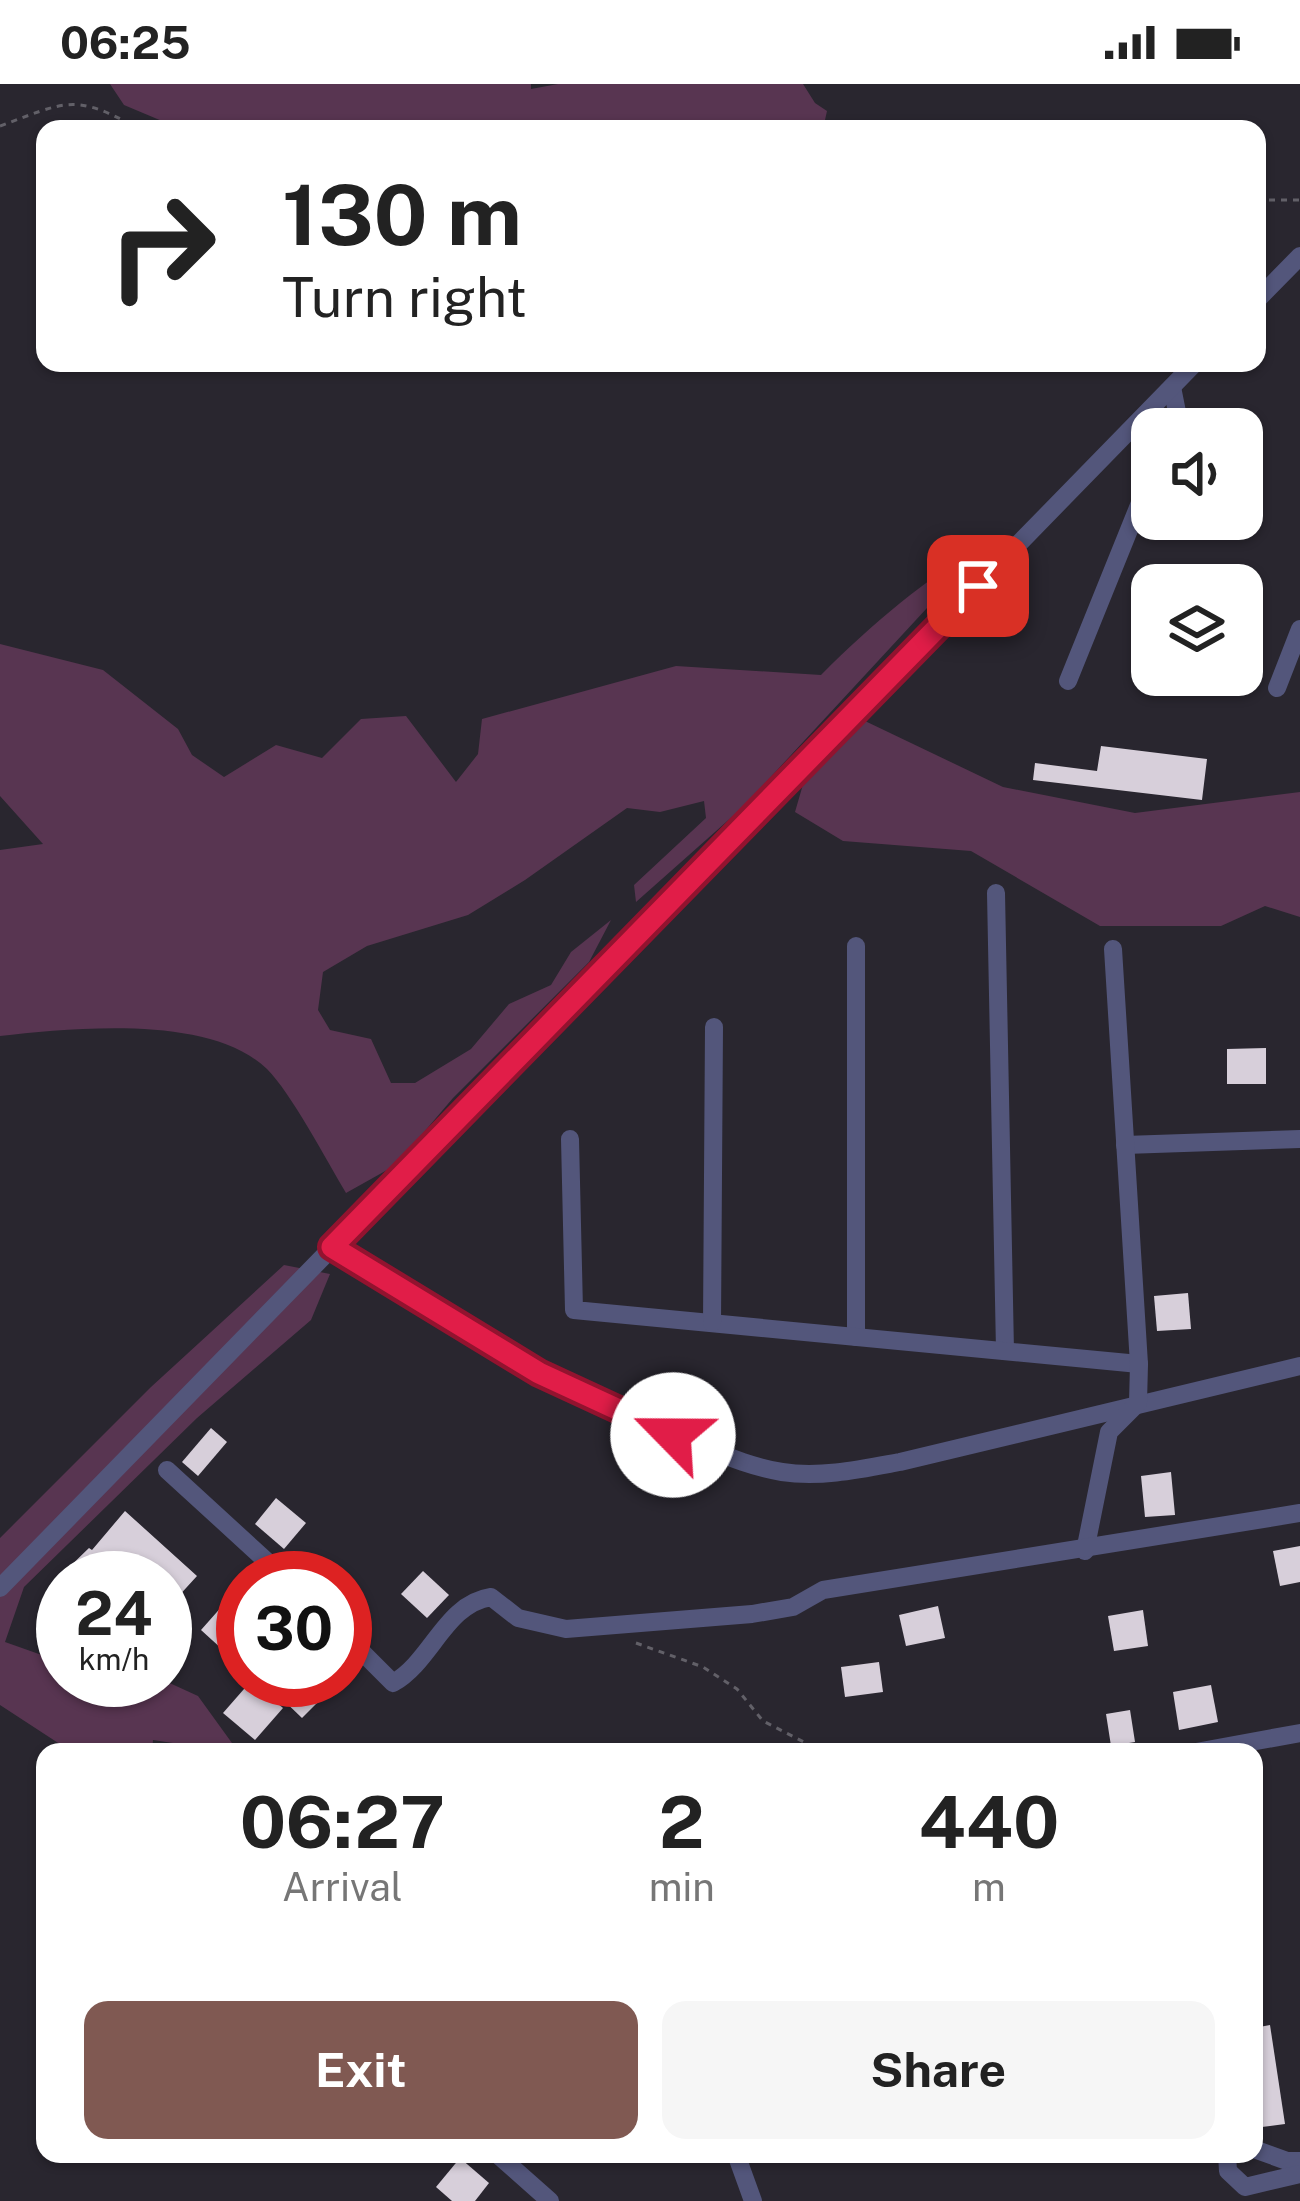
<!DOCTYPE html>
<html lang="en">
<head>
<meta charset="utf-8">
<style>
	body { margin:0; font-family:"Public Sans",sans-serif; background:#f6f6f6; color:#222; height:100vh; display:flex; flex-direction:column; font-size:45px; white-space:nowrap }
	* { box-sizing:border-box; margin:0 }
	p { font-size:39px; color:#767676 }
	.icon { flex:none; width:66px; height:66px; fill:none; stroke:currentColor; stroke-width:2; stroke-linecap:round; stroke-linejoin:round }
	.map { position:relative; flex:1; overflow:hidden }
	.drawer { position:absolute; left:36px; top:1659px; width:1227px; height:420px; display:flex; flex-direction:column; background:#fff; border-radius:24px; box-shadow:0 3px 9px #0004 }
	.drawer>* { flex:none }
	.top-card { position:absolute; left:36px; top:36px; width:1230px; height:252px; border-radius:24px; box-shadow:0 3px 9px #0004; background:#fff; color:#222; overflow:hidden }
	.fabs { position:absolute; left:1131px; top:324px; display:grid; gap:24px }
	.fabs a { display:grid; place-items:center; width:132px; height:132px; border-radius:24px; background:#fff; box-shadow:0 3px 9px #0004; font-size:60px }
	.speed { position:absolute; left:36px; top:1467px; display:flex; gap:24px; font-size:60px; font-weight:700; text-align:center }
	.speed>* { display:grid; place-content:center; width:156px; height:156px; border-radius:50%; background:#fff; box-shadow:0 3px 9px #0004; line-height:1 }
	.speed small { font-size:30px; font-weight:400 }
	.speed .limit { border:18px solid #d22; background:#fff; color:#111 }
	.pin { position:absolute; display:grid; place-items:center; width:102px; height:102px; color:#fff; margin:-51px; border-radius:24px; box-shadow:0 6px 18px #0006 }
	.me { position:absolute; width:132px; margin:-66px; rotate:293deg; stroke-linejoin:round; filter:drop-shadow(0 0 9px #0008) }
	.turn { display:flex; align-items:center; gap:42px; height:252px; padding:0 48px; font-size:54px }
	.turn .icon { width:156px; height:156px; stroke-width:2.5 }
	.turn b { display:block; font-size:84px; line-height:102px }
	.eta { display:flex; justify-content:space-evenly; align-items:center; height:204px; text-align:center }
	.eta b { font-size:72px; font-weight:700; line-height:84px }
	.primary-button { display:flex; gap:24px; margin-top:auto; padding:24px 48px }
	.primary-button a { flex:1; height:138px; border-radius:24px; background:#805952; color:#fff; font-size:48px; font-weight:700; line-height:138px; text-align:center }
	.primary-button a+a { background:#f6f6f6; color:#222 }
	.status { display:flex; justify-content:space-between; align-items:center; height:84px; padding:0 60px; background:#fff; direction:ltr }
	.status svg { height:33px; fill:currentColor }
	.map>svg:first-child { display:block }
</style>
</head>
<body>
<div class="status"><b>06:25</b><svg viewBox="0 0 49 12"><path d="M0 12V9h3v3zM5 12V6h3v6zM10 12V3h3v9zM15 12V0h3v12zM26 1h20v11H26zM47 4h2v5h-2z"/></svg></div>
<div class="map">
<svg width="1300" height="2117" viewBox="0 0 1300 2117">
	<rect width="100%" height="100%" fill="#29262f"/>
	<g fill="#583551">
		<path d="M110 0H531V5L558 0H803L815 19 827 27 823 45H181L124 21Z"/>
		<path d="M989 457 742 724 636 818 634 801 706 734 704 717 660 728 627 724 525 796 468 831 367 862 323 888 318 926 330 946 371 955 391 999H415L471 965 509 920 551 901 571 868 611 836 589 878 453 1014 396 1081 346 1109C327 1077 291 1009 267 985 210 930 74 944 0 952V766L43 760 0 712V560L103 586 178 645 192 671 224 693 276 661 322 674 361 635 406 632 456 698 478 670 482 635 676 582 821 591C873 539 925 495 989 457Z"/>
		<path d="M865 637 1003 703 1135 729 1300 708V833L1265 822 1221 842H1100L971 767 843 757 795 728 806 690Z"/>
		<path d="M284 1181 330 1190 311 1236 197 1334 24 1503 5 1558 53 1575 63 1573V1596H163L198 1612 237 1666 190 1668 186 1661 153 1656 152 1668H72L0 1621V1454L151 1303Z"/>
	</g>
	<g fill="#d7cfda">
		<path d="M1101 662 1207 675 1202 716 1033 696 1035 679 1097 687Z"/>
		<path d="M1266 964V1000H1227V965Z"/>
		<path d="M1188 1209 1191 1245 1157 1247 1154 1212Z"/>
		<path d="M211 1344 227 1358 198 1392 182 1378Z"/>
		<path d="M1171 1388 1175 1431 1145 1433 1141 1392Z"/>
		<path d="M276 1414 306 1439 284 1465 255 1440Z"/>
		<path d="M125 1427 197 1492 165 1527V1494H58L89 1464 92 1466Z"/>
		<path d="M1300 1462V1498L1280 1502 1273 1467Z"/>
		<path d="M423 1487 449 1511 427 1534 401 1510Z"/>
		<path d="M224 1520 243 1537V1568L231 1558 223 1566 201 1546Z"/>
		<path d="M938 1522 945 1554 906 1562 899 1531Z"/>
		<path d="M1143 1526 1148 1562 1114 1567 1108 1532Z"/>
		<path d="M879 1578 883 1608 845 1613 841 1583Z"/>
		<path d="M290 1596H340L302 1634 277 1610Z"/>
		<path d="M251 1597 283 1624 255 1656 223 1629Z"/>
		<path d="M1211 1601 1218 1638 1179 1646 1173 1608Z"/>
		<path d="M1130 1626 1135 1658 1111 1662 1106 1630Z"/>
		<path d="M1270 1941 1285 2040 1254 2044V1944Z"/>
		<path d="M460 2074 489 2099 475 2117H452L436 2103Z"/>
	</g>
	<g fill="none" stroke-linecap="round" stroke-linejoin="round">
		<g stroke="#626068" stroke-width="3" stroke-dasharray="6 6" stroke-linecap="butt">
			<path d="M0 42C66 18 74 8 139 45"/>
			<path d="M1257 116H1300"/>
			<path d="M636 1559 703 1583 737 1605 763 1637 823 1668"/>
		</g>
		<g stroke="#53567b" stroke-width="18">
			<path d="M1257 216 1300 172"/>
			<path d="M1170 345 1177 328 1172 303"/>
			<path d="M1068 597 1152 389"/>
			<path d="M1277 604 1300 545"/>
			<path d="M996 809 1005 1267"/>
			<path d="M856 862V1253"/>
			<path d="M570 1055 574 1226 1139 1280"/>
			<path d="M1125 1061 1300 1055"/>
			<path d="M332 1163C448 1233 560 1306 686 1356 717 1368 749 1383 782 1388 821 1394 862 1385 900 1378L1300 1282"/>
			<path d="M712 1239 714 943"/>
			<path d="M167 1386 285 1494"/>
			<path d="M1085 1467 1109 1348 1138 1319 1139 1280 1113 865"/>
			<path d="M0 1504 1195 279"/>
			<path d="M345 1551 393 1599C432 1577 445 1520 491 1513L518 1534 566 1545 752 1530 793 1523 823 1506 1300 1429"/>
			<path d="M1196 1668 1300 1649"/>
			<path d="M1254 2065 1287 2077H1300"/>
			<path d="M497 2070 550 2117"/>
			<path d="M736 2070 753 2117"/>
			<path d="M1227 2070 1228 2087 1245 2103 1300 2090"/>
		</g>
	</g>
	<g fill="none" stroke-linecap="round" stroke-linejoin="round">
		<g stroke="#92132f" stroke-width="30">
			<path id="route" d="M673 1351 539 1289 332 1163 978 502"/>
		</g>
		<use href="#route" stroke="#e11d48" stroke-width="21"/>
	</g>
</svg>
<div class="fabs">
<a><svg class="icon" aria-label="sound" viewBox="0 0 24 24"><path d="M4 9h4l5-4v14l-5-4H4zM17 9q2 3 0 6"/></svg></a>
<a><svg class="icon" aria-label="layers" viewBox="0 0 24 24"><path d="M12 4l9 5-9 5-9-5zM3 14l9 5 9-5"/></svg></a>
</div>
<div class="speed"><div>24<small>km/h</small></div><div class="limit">30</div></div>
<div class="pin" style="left:978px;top:502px;background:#d93025"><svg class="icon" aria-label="arrive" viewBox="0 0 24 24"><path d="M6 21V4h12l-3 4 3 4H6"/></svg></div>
<svg class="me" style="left:673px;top:1351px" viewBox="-20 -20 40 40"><circle r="19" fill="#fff"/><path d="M0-13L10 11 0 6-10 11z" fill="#e11d48"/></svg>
<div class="top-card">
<div class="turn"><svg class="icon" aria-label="right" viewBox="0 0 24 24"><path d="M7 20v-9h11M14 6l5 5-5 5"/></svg><div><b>130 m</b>Turn right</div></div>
</div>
<section class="drawer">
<div class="eta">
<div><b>06:27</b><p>Arrival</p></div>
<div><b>2</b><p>min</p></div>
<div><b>440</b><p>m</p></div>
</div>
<div class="primary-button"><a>Exit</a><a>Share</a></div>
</section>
</div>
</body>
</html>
